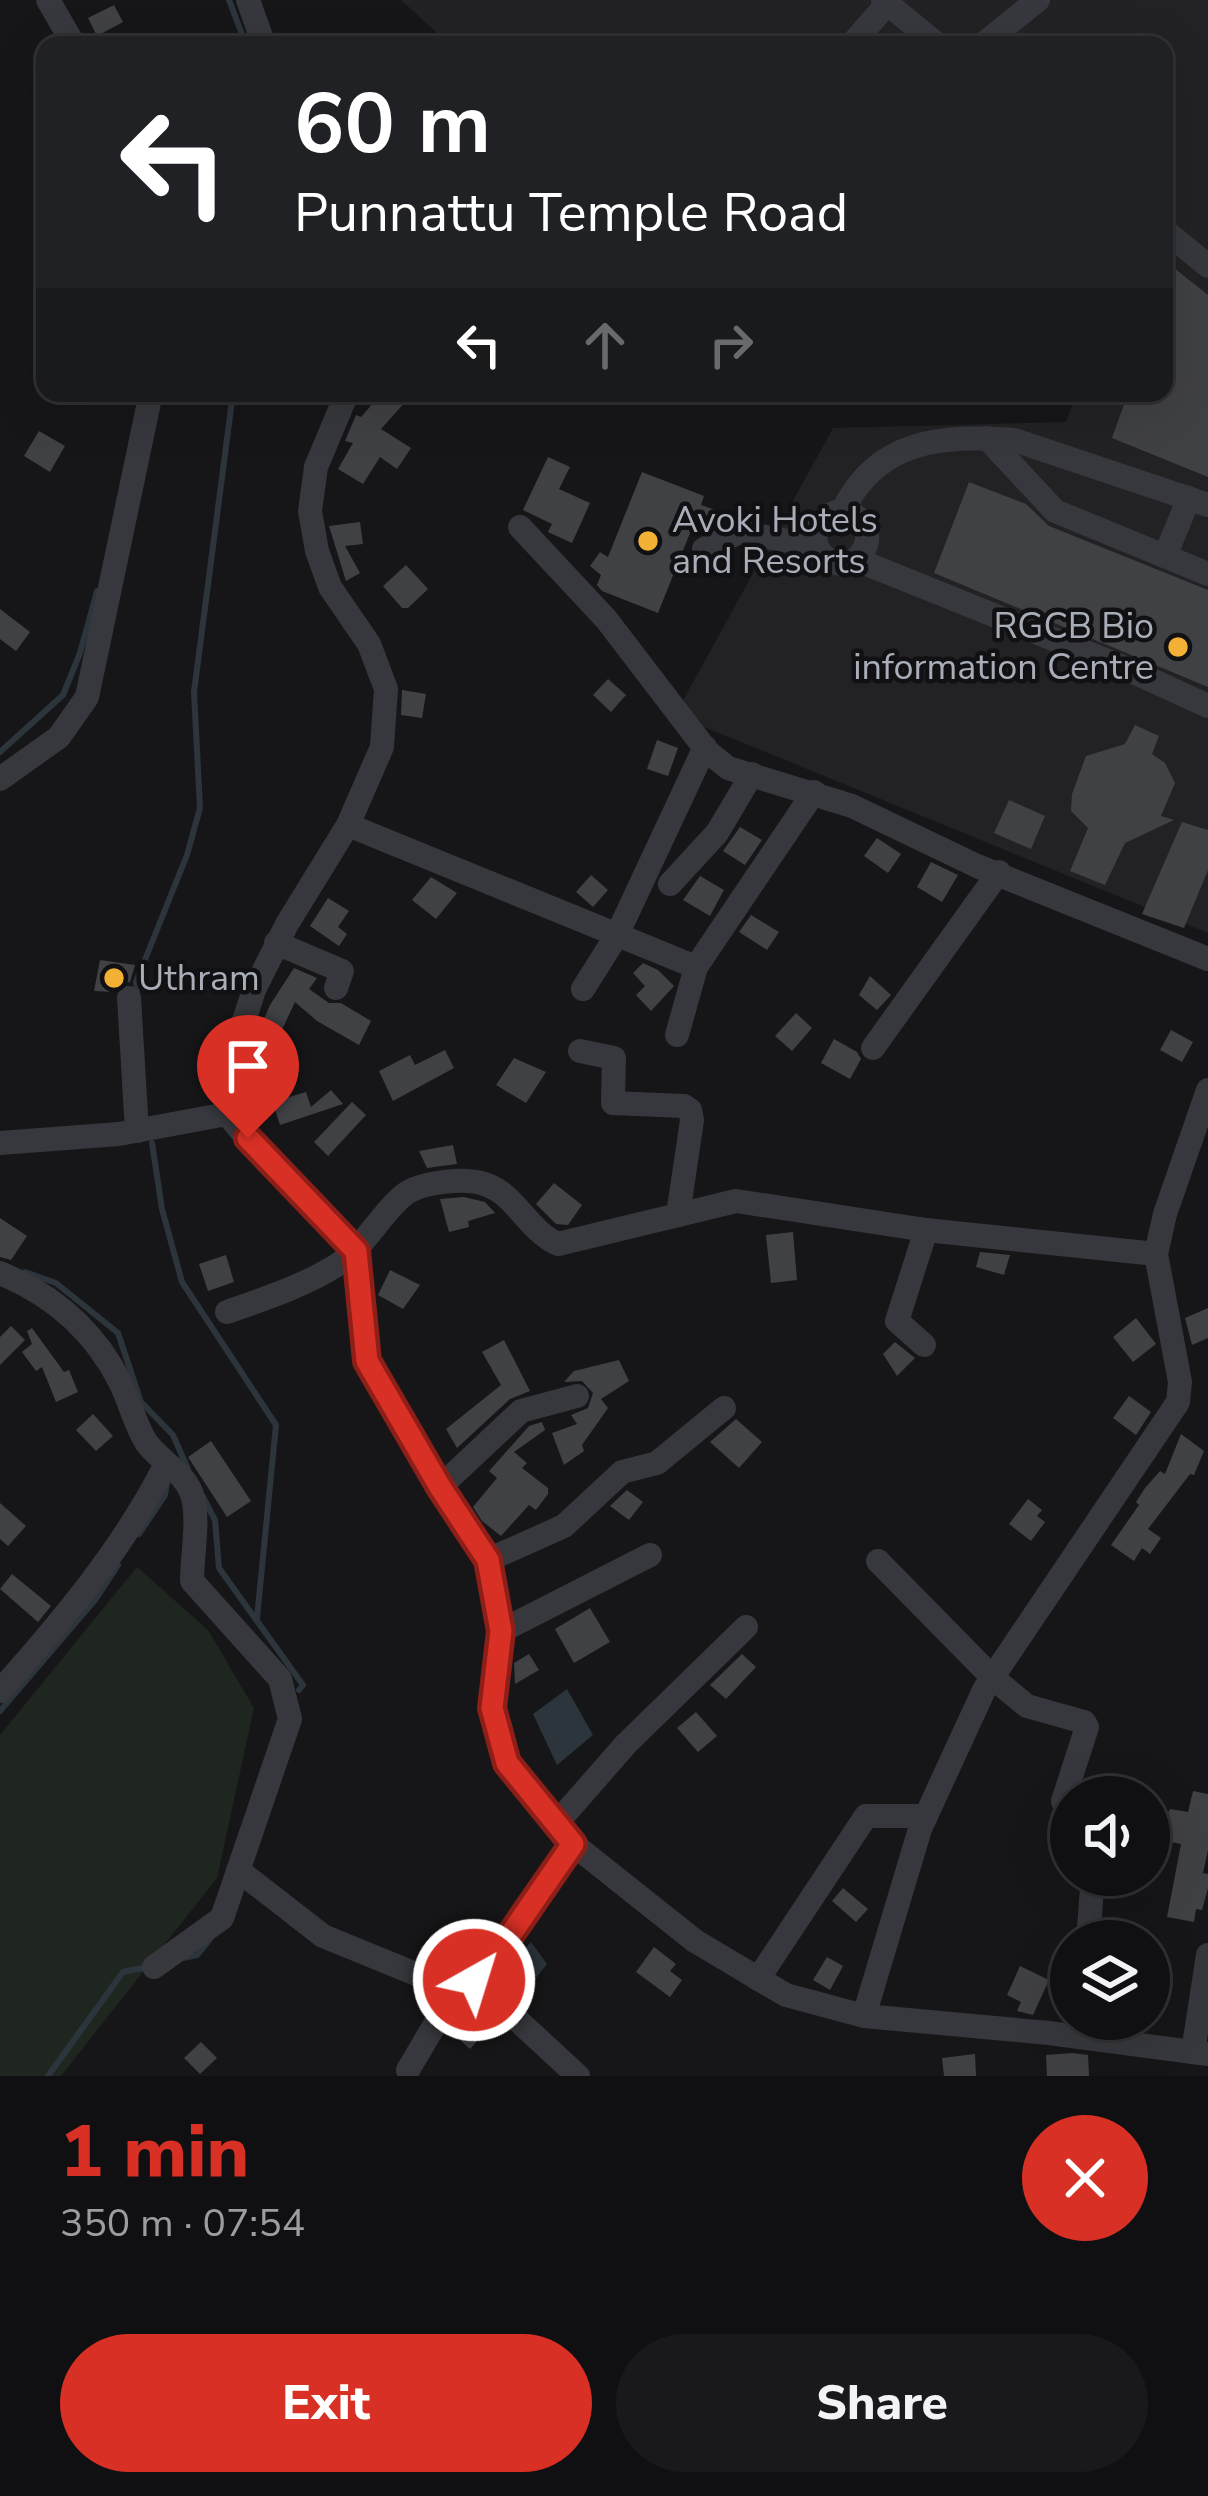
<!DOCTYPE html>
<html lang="en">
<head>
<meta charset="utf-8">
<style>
	body { margin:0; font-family:"Nunito Sans",sans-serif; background:#19191b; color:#f1f3f6; height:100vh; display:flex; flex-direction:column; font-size:45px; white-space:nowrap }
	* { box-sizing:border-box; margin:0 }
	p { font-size:39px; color:#9c9d9f }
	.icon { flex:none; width:66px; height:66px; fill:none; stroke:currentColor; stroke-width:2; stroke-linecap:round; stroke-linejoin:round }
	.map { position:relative; height:2076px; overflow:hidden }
	.details { display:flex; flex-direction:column; background:#101012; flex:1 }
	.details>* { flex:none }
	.hud { position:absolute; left:36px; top:36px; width:1137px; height:366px; border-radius:24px; box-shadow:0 12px 48px #0002,0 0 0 3px #303032; background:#202124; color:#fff; overflow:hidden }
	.tools { position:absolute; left:1050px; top:1776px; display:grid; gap:24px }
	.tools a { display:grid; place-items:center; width:120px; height:120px; border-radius:50%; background:#101012; box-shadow:0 12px 48px #0002,0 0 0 3px #303032; font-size:60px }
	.pin { position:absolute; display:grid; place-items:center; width:102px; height:102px; color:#fff; margin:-123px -51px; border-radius:50% 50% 50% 0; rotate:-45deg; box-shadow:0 0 12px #0007 }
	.pin .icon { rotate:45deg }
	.me { position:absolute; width:132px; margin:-66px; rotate:39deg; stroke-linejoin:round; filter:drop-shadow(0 0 9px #0008) }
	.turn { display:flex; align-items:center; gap:42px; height:252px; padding:0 60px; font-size:54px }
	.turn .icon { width:156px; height:156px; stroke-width:2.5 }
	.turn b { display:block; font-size:84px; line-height:102px }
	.lanes { display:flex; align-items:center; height:114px; padding:0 60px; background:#0003; justify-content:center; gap:60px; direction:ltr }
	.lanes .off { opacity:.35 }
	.round { display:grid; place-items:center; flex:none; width:126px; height:126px; border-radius:63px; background:#19191b }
	.overview { display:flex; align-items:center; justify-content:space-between; height:204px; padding:0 60px }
	h1 { font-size:72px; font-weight:800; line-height:90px; color:#d93025 }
	.cta { display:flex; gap:24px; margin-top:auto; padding:24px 60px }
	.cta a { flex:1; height:138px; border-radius:72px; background:#d93025; color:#fff; font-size:48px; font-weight:800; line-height:138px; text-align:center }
	.cta a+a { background:#19191b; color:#f1f3f6 }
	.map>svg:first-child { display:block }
</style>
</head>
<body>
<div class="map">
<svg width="1208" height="2076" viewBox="0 0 1208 2076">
	<rect width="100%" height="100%" fill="#161618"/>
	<path fill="#222225" d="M401 0H1208V933L675 715 833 428 1066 422 1076 393H1164V45H450Z"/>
	<path fill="#1e261f" d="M137 1567 208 1630 254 1708 217 1878 61 2076H0V1735Z"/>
	<g fill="#2c353c">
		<path d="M567 1689 593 1735 557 1765 533 1714Z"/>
		<path d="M531 1942 547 1964 520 1998 494 1981Z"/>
	</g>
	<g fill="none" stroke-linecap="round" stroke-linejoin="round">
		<g stroke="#2c353c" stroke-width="6">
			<path d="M229 0 246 45"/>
			<path d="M0 752 63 695 80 653 97 591"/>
			<path d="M137 996 136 982 187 855 200 808 194 692 233 393"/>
			<path d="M152 1143 162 1209 182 1282 276 1425 257 1618"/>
			<path d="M25 1272 56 1283 118 1333 141 1402 173 1435 188 1469"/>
			<path d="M203 1497 215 1520 219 1568 303 1685 299 1690"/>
			<path d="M139 1534 165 1495 167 1483"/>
			<path d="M0 1711 95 1600 118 1565"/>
			<path d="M183 1958 197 1955 210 1939"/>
			<path d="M48 2076 123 1972 147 1967"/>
		</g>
	</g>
	<g fill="#404145">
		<path d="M114 5 123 22 97 36 88 18Z"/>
		<path d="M1174 268 1208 295V477L1112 438 1128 393H1164V296Z"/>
		<path d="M382 393H399L407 400 381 429 411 448 397 469 380 457 363 484 338 469 353 443 345 441 356 415 361 417Z"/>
		<path d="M39 431 65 446 50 472 24 456Z"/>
		<path d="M548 457 570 467 559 489 590 503 572 543 548 532 552 524 523 510Z"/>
		<path d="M642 472 704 496 701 505 718 511 712 527 695 535 690 533 658 613 602 591 597 585 601 575 590 566 600 552 608 557Z"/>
		<path d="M969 482 1026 504 1049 526 1208 590V687L934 573Z"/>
		<path d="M360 522 363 544 345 546 360 573 346 581 329 526Z"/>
		<path d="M406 565 428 589 408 608H402L383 586Z"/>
		<path d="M0 609 30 632 16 651 0 639Z"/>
		<path d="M608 679 626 695 611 712 593 695Z"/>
		<path d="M402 690 426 694 422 718 401 715Z"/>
		<path d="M1135 725 1159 736 1152 754 1165 763 1175 783 1161 816 1174 820 1125 843 1105 885 1070 871 1088 828 1071 811 1072 794 1086 756 1125 744Z"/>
		<path d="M657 740 678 748 668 776 647 769Z"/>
		<path d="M1009 800 1045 816 1031 849 994 833Z"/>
		<path d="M1182 822 1208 830V870L1184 928 1142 914Z"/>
		<path d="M740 827 762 840 745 865 723 851Z"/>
		<path d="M877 838 901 854 888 873 864 856Z"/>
		<path d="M931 862 958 875 942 902 917 887Z"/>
		<path d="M591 875 608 890 593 907 576 892Z"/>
		<path d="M700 876 724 890 710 916 683 900Z"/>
		<path d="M431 877 457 893 436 919 412 900Z"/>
		<path d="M328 898 349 911 338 927 347 934 339 946 310 926Z"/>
		<path d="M751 915 779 932 767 950 739 932Z"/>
		<path d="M100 960 135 965 130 982 121 984 114 992 94 991Z"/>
		<path d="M643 963 658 970 674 986 651 1011 636 995 645 986 633 973Z"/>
		<path d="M294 968 317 978 309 989 329 1003H341L371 1021 359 1045 317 1021 295 1002 274 1047 256 1038 270 1005Z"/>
		<path d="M870 976 891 995 877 1010 859 995Z"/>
		<path d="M796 1013 812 1028 792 1051 775 1036Z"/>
		<path d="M1171 1030 1193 1042 1182 1062 1160 1050Z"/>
		<path d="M834 1039 857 1052 861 1059 850 1079 821 1063Z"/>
		<path d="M445 1050 454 1068 393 1101 379 1071 410 1055 415 1065Z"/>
		<path d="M514 1058 546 1072 526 1103 496 1085Z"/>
		<path d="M267 1059 289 1097 306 1092 311 1107 331 1090 343 1104 280 1125 271 1097 259 1103 244 1075Z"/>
		<path d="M352 1102 366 1115 328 1156 314 1142Z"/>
		<path d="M453 1145 457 1164 427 1168 419 1151Z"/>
		<path d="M554 1183 582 1205 568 1225 556 1224 536 1204Z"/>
		<path d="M464 1197 485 1202 495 1213 468 1221 469 1227 449 1232 440 1199Z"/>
		<path d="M0 1218 27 1236 11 1260 0 1257Z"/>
		<path d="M793 1232 797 1280 771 1283 766 1235Z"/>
		<path d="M980 1252 1010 1255 1004 1275 976 1267Z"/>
		<path d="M226 1255 234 1282 208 1291 199 1264Z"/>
		<path d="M390 1270 420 1285 403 1309 378 1295Z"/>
		<path d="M1208 1308V1338L1192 1345 1185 1318Z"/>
		<path d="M1136 1318 1156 1344 1133 1362 1113 1337Z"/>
		<path d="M11 1326 25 1340 0 1365V1337Z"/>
		<path d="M32 1328 64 1372 69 1370 78 1392 56 1402 42 1367 36 1371 22 1352 32 1344 27 1331Z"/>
		<path d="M504 1340 530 1391 510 1399 457 1448 446 1429 501 1385 482 1352Z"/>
		<path d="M895 1342 915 1358 897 1376 883 1354Z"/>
		<path d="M619 1360 629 1381 601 1399 608 1408 582 1445 584 1451 564 1465 552 1433 577 1424 571 1415 588 1408 593 1393 582 1381 564 1382 574 1371Z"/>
		<path d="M1129 1396 1151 1412 1136 1435 1113 1418Z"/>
		<path d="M93 1414 113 1436 96 1451 76 1430Z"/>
		<path d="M736 1419 762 1442 739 1468 710 1442Z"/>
		<path d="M542 1422 545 1430 514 1452 527 1463 522 1468 548 1488V1494L536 1510 529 1505 501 1536 482 1521 473 1507 497 1478 489 1471 529 1426Z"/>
		<path d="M1181 1434 1204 1451 1194 1475 1190 1474 1148 1529 1161 1538 1150 1554 1142 1548 1134 1561 1111 1545 1139 1505 1136 1502 1145 1488 1160 1471 1165 1474Z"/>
		<path d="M211 1441 251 1501 227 1517 188 1457Z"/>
		<path d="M627 1490 643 1502 629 1520 610 1506Z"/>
		<path d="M1028 1499 1042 1510 1037 1516 1045 1522 1031 1541 1009 1524Z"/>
		<path d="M0 1503 26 1526 8 1546 0 1539Z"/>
		<path d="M12 1574 51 1606 38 1622 0 1589Z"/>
		<path d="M590 1608 610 1642 574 1663 555 1629Z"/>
		<path d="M529 1654 539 1670 515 1684 514 1663Z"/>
		<path d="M742 1654 756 1667 726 1699 710 1685Z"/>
		<path d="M696 1712 717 1736 698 1752 677 1728Z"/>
		<path d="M1193 1791 1208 1794V1850L1203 1873 1208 1874V1888L1202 1910 1196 1909 1194 1922 1167 1917 1181 1844 1149 1838V1814L1166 1817 1170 1809 1188 1812Z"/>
		<path d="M843 1888 868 1909 856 1922 832 1901Z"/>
		<path d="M654 1947 676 1964 670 1971 682 1980 670 1997 636 1972Z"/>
		<path d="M827 1957 843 1966 830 1990 813 1980Z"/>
		<path d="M1020 1966 1049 1980 1033 2015 1017 2011 1021 2002 1007 1995Z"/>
		<path d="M473 2002 495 2021 470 2049 450 2031Z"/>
		<path d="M201 2042 217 2058 200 2074 184 2058Z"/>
		<path d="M1072 2053 1088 2055 1089 2076H1047L1046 2055Z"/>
		<path d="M975 2054 976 2076H944L942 2058Z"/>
	</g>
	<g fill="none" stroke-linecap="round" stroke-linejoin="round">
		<g stroke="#37383d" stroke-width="24">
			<path d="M48 0 74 45"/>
			<path d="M248 0 264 45"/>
			<path d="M883 0 938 45"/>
			<path d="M851 45 887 4"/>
			<path d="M982 45 1038 0"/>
			<path d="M1164 230 1208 266"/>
			<path d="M347 393 316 467 310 511 317 551 330 587 369 644 386 689 382 747 348 825 287 924 254 990 224 1082 227 1114 268 1163 298 1189 357 1251 367 1361 440 1487 488 1560 501 1631 492 1708 507 1763 573 1844 695 1941 786 1995 864 2016 1049 2033 1208 2054"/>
			<path d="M987 438 1055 511 1208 574"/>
			<path d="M843 510C874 519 876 552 845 565 807 561 805 518 843 510 878 439 942 435 1014 440L1208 505"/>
			<path d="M520 527 606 619 707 751 728 768 852 806 977 866 1208 959"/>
			<path d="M704 549 740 532 815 546"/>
			<path d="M1165 556 1189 498"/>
			<path d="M857 560 1125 668 1208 706"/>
			<path d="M0 779 59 737 87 697 151 393"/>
			<path d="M348 825 696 967"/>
			<path d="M670 884 717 833 752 774"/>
			<path d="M276 943 342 971 336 988"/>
			<path d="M583 989 617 935 705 747"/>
			<path d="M129 998 137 1131"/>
			<path d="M677 1035 696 967 814 792"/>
			<path d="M873 1048 999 872"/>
			<path d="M580 1051 614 1058 613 1103 684 1106 690 1110 692 1120 678 1215"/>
			<path d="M0 1143 119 1134 227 1114"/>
			<path d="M0 1273C53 1295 94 1330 120 1382 130 1402 135 1424 146 1442 160 1462 187 1473 193 1498 199 1522 192 1555 192 1581L280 1679 290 1719 222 1918 154 1967"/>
			<path d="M227 1312C264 1299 304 1286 337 1265 366 1246 385 1207 408 1192 425 1182 463 1178 481 1183 515 1191 526 1230 558 1244L736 1201 926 1230 1156 1254"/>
			<path d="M924 1345 897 1321 926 1230"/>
			<path d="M440 1487 521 1411 577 1396"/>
			<path d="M488 1560 564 1526 622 1472 657 1463 724 1408"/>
			<path d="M878 1561 993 1678 1027 1706 1084 1722 1087 1727 1063 1801"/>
			<path d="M501 1631 650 1555"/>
			<path d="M0 1691C63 1620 123 1549 166 1464"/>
			<path d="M556 1824 626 1744 746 1627"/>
			<path d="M238 1870 323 1936 460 1992"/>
			<path d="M1088 1941 1093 1875"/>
			<path d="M758 1979 866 1816H926"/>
			<path d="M474 1980 578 2076"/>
			<path d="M864 2016 920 1829 984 1690 1178 1402 1180 1382 1156 1254 1165 1214 1208 1090"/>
			<path d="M1193 2052 1208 1955"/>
			<path d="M408 2070 447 2004 493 1960 573 1844"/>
		</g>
	</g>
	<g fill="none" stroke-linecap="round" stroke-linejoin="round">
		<g stroke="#8d1f18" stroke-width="30">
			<path id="route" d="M248 1138 356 1251 367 1361 440 1487 488 1560 501 1631 492 1708 507 1763 573 1844 493 1960 474 1980"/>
		</g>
		<use href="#route" stroke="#d93025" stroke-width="21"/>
	</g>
	<g fill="#f2b134" stroke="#111113" stroke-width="4.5">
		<circle cx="648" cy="541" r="12"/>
		<circle cx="1178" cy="647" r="12"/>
		<circle cx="114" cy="978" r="12"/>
	</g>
	<g text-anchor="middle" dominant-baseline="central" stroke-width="9" stroke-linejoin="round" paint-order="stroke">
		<g font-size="36" fill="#a8adb8" stroke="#111113" text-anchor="start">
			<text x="672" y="520">Avoki Hotels<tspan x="672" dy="41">and Resorts</tspan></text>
			<text x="1154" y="626" text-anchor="end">RGCB Bio<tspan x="1154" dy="41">information Centre</tspan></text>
			<text x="138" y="978">Uthram</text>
		</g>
	</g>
</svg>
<div class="tools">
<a><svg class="icon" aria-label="sound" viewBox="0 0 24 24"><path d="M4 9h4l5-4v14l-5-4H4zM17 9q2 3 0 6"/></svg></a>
<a><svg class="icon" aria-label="layers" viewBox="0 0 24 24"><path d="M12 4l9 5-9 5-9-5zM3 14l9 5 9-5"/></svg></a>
</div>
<div class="pin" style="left:248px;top:1138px;background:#d93025"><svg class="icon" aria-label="arrive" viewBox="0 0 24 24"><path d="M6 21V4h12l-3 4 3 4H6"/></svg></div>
<svg class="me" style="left:474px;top:1980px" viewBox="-20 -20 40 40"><circle r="17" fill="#d93025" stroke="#fff" stroke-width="3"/><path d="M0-11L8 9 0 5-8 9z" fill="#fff"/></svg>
<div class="hud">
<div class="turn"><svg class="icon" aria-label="left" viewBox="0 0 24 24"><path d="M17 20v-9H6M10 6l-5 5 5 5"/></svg><div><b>60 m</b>Punnattu Temple Road</div></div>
<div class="lanes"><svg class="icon" aria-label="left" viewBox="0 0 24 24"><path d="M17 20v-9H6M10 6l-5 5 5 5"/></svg><svg class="icon off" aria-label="ahead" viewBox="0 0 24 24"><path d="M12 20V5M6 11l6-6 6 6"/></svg><svg class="icon off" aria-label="right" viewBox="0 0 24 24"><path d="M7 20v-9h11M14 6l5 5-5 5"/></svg></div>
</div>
</div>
<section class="details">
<div class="overview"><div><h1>1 min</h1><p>350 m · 07:54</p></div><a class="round" style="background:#d93025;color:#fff"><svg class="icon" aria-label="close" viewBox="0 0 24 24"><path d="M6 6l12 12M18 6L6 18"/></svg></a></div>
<div class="cta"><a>Exit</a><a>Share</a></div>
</section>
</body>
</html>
